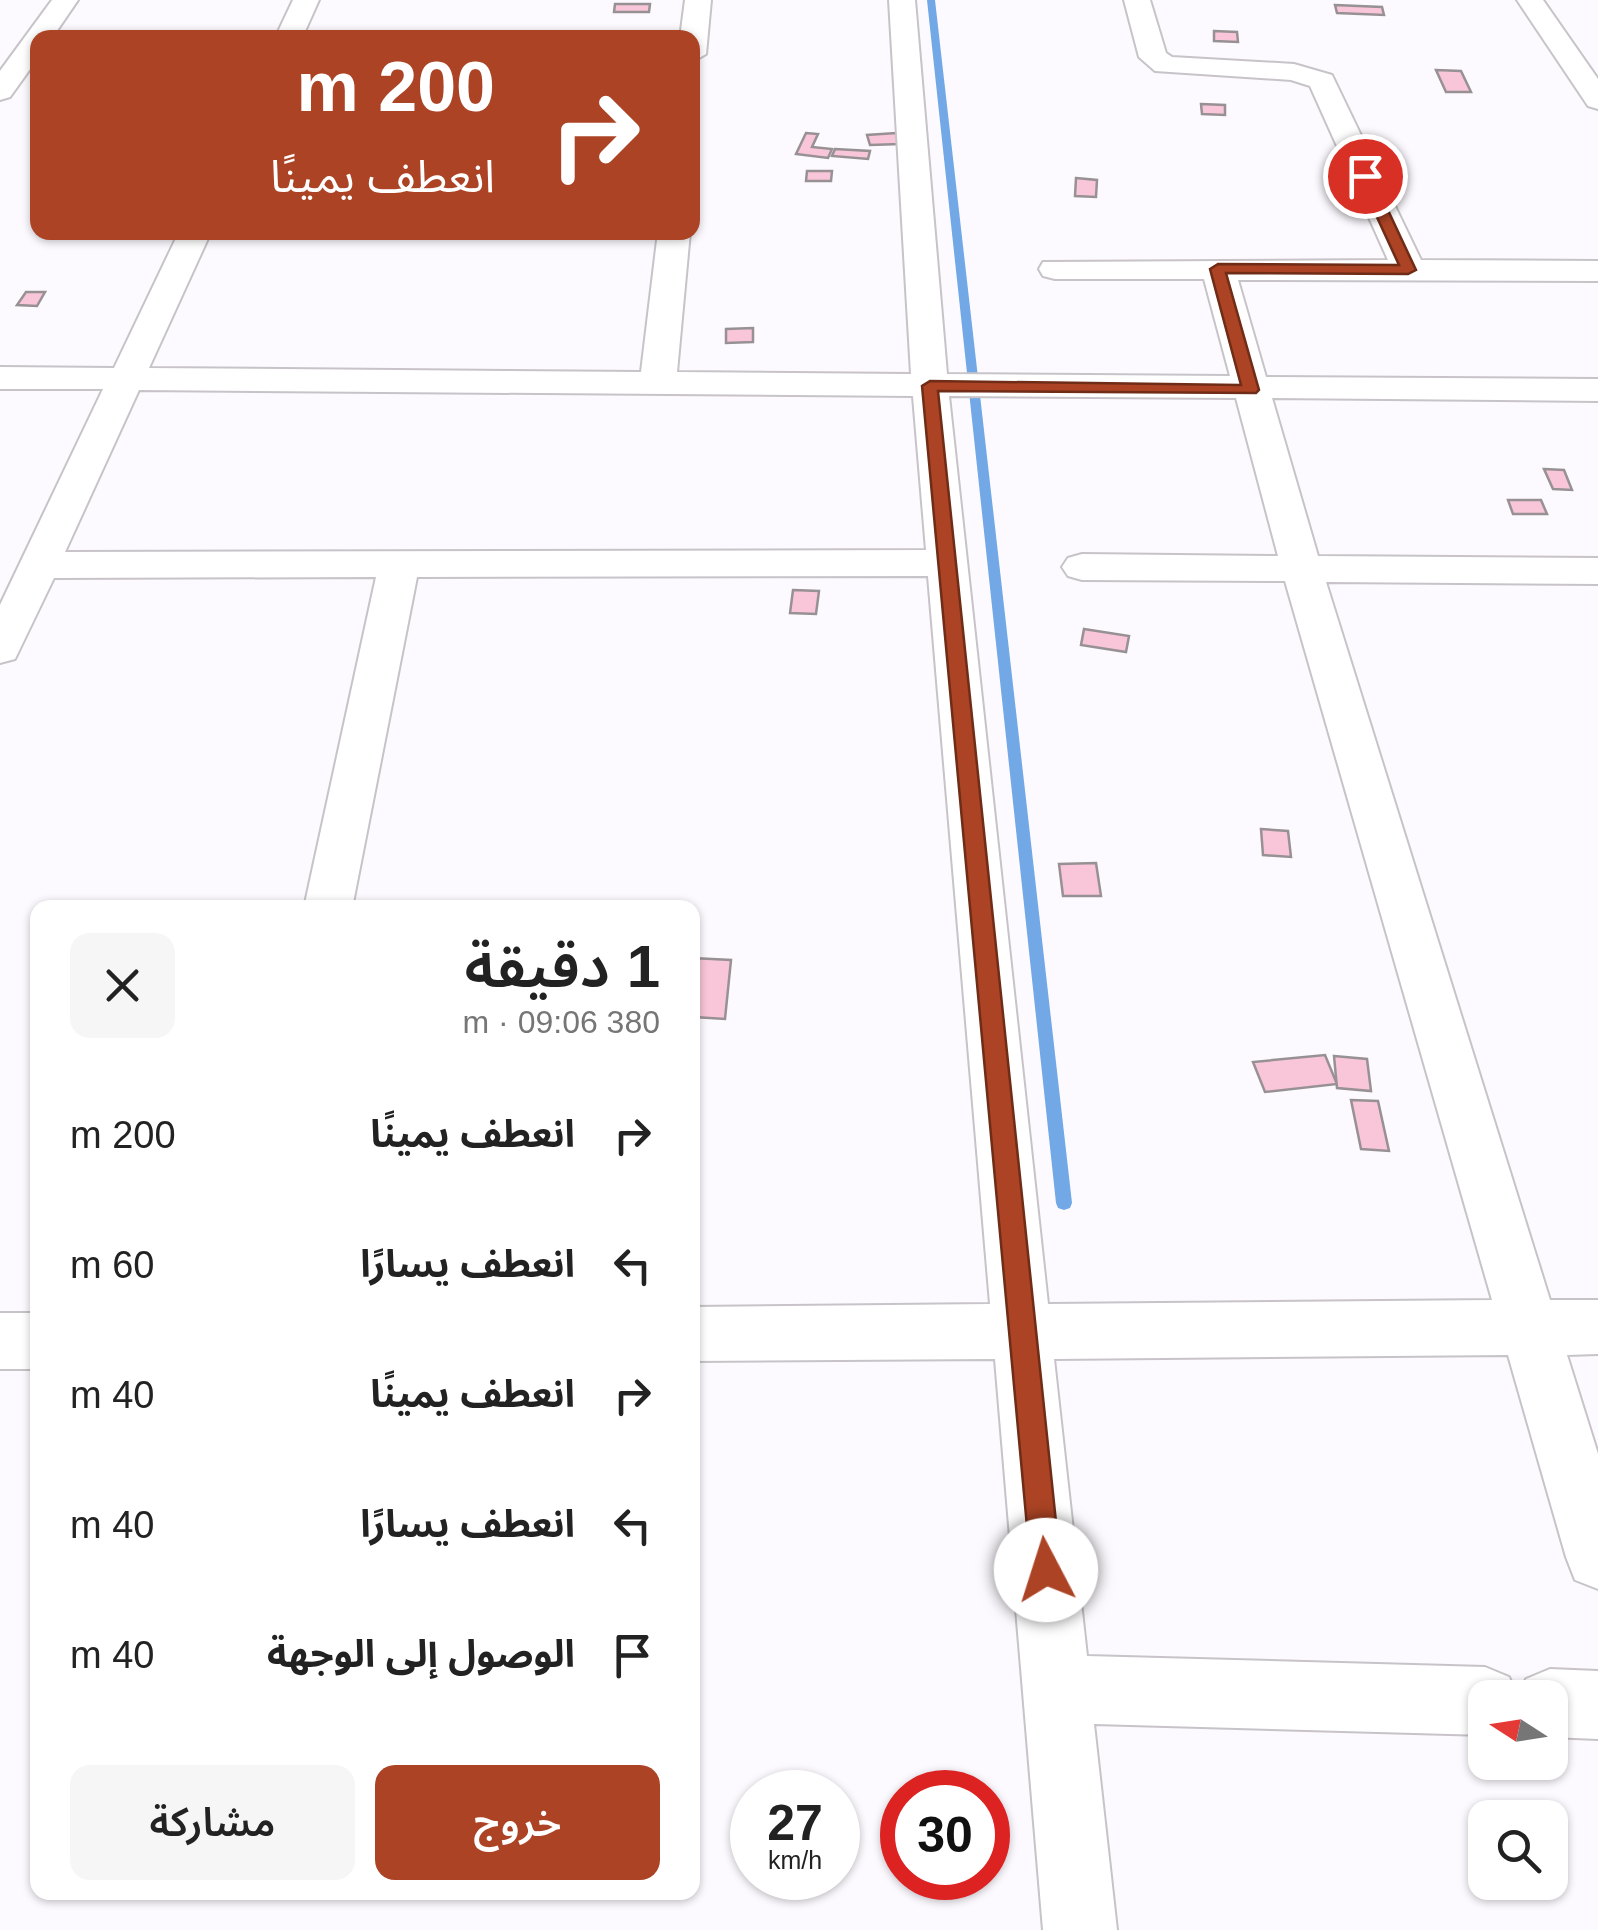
<!DOCTYPE html>
<html lang="ar">
<head>
<meta charset="utf-8">
<style>
	body { margin:0; font-family:Helvetica,"Noto Sans Arabic",sans-serif; background:#f6f6f6; color:#222; direction:rtl; height:100vh; display:flex; flex-direction:column; font-size:38px; white-space:nowrap }
	* { box-sizing:border-box; margin:0 }
	p { font-size:32px; color:#767676 }
	.icon { flex:none; width:55px; height:55px; fill:none; stroke:currentColor; stroke-width:2; stroke-linecap:round; stroke-linejoin:round }
	.map { position:relative; flex:1; overflow:hidden; direction:ltr }
	.drawer { position:absolute; left:30px; top:900px; width:670px; height:1000px; display:flex; flex-direction:column; background:#fff; border-radius:20px; box-shadow:0 2px 8px #0004; direction:rtl }
	.drawer>* { flex:none }
	.hud { position:absolute; left:30px; top:30px; width:670px; height:210px; border-radius:20px; box-shadow:0 2px 8px #0004; direction:rtl; background:#ab4324; color:#fff; overflow:hidden }
	.needle { width:65px; rotate:282deg }
	.tools { position:absolute; left:1468px; top:1680px; display:grid; gap:20px }
	.tools a { display:grid; place-items:center; width:100px; height:100px; border-radius:20px; background:#fff; box-shadow:0 2px 8px #0004; font-size:50px }
	.speed { position:absolute; left:730px; top:1770px; display:flex; gap:20px; font-size:50px; font-weight:700; text-align:center }
	.speed>* { display:grid; place-content:center; width:130px; height:130px; border-radius:50%; background:#fff; box-shadow:0 2px 8px #0004; line-height:1 }
	.speed small { font-size:25px; font-weight:400 }
	.speed .limit { border:15px solid #d22; background:#fff; color:#111 }
	.pin { position:absolute; display:grid; place-items:center; width:85px; height:85px; color:#fff; margin:-42px; border:5px solid #fff; border-radius:50%; box-shadow:0 2px 10px #0007 }
	.me { position:absolute; width:110px; margin:-55px; rotate:355deg; stroke-linejoin:round; filter:drop-shadow(0 0 8px #0008) }
	.turn { display:flex; align-items:center; gap:35px; height:210px; padding:0 40px; font-size:45px }
	.turn .icon { width:130px; height:130px; stroke-width:2.5 }
	.turn b { display:block; font-size:70px; line-height:85px }
	.round { display:grid; place-items:center; flex:none; width:105px; height:105px; border-radius:20px; background:#f6f6f6 }
	.overview { display:flex; align-items:center; justify-content:space-between; height:170px; padding:0 40px }
	h1 { font-size:60px; font-weight:600; line-height:75px }
	.action { display:flex; gap:20px; margin-top:auto; padding:20px 40px }
	.action a { flex:1; height:115px; border-radius:20px; background:#ab4324; color:#fff; font-size:40px; font-weight:600; line-height:115px; text-align:center }
	.action a+a { background:#f6f6f6; color:#222 }
	ul { padding:0; list-style:none }
	li { display:flex; align-items:center; gap:30px; height:130px; padding:0 40px }
	li div { flex:1 }
	li b { display:block; font-size:38px }
	li em { font-style:normal }
	.map>svg:first-child { display:block }
</style>
</head>
<body>
<div class="map">
<svg width="1598" height="1930" viewBox="0 0 1598 1930">
	<rect width="100%" height="100%" fill="#fdfaff"/>
	<g fill="none" stroke-linecap="round" stroke-linejoin="round">
		<path fill="#71a8e5" fill-rule="evenodd" d="M927 0H935L1072 1203 1070 1208 1064 1210 1058 1208 1056 1203Z"/>
	</g>
	<g fill="#f9c5d8" stroke="#989194" stroke-width="2.5">
		<path d="M615 4H650L649 12H614Z"/>
		<path d="M1335 5 1382 7 1384 15 1337 13Z"/>
		<path d="M1214 31 1237 32 1238 42 1214 41Z"/>
		<path d="M1436 70 1461 71 1471 92H1446Z"/>
		<path d="M1201 104 1225 105V115L1202 114Z"/>
		<path d="M806 133 818 134 812 147 832 149 828 158 796 154Z"/>
		<path d="M896 133 900 144 870 145 867 135Z"/>
		<path d="M835 149 870 151 868 159 832 156Z"/>
		<path d="M807 171H832L831 181H806Z"/>
		<path d="M1076 178 1097 180 1096 197 1075 196Z"/>
		<path d="M26 292H45L37 306 17 305Z"/>
		<path d="M753 328V342L726 343V329Z"/>
		<path d="M1544 469 1564 470 1572 490 1553 489Z"/>
		<path d="M1508 500H1541L1547 514H1513Z"/>
		<path d="M793 590 819 591 816 614 790 613Z"/>
		<path d="M1084 629 1129 636 1126 652 1081 645Z"/>
		<path d="M1261 829 1288 831 1291 857 1263 855Z"/>
		<path d="M1096 863 1101 896H1063L1059 864Z"/>
		<path d="M692 958 731 960 725 1019 694 1017 698 988 692 987Z"/>
		<path d="M1325 1055 1337 1084 1265 1092 1253 1062Z"/>
		<path d="M1334 1056 1367 1059 1371 1091 1337 1088Z"/>
		<path d="M1351 1100 1378 1101 1389 1151 1361 1149Z"/>
	</g>
	<g fill="none" stroke-linecap="round" stroke-linejoin="round">
		<g stroke="#c7c3c8" stroke-width="4">
			<g id="street">
				<path d="M52 0H78L52 38H38V58L10 97 0 100V71Z"/>
				<path d="M293 0H319L302 38H275Z"/>
				<path d="M685 0H711L706 54 692 62V38H680Z"/>
				<path d="M889 0H915L947 374 1230 376 1204 279H1055L1043 276 1039 269 1043 262 1388 260 1310 86 1291 80 1155 71 1139 57 1124 0H1150L1166 53 1172 57 1294 64 1332 75 1421 260 1598 261V281L1238 280 1266 377 1598 379V401L1272 398 1318 556 1598 558V584L1326 582 1550 1300H1598V1354L1567 1355 1598 1454V1589L1575 1580 1566 1557 1508 1355 1054 1359 1087 1656 1485 1667 1509 1677 1518 1698H1485V1735L1094 1724 1117 1930H1043L995 1359 692 1361V1307L990 1304 928 576 417 577 352 908H304L376 577 54 578 15 659 0 663V605L103 389H0V367L114 368 179 232H211L149 368 641 372 658 232H690L677 372 911 374ZM139 390 913 396 926 550 65 552ZM949 396 1236 398 1278 556 1082 554 1068 558 1062 567 1068 576 1082 580 1285 581 1492 1300 1048 1304Z"/>
				<path d="M1517 0H1543L1598 79V109L1588 106Z"/>
				<rect x="0" y="1313" width="38" height="56"/>
				<path d="M1550 1669 1598 1671V1739L1550 1737V1698H1518L1526 1679Z"/>
			</g>
		</g>
		<use href="#street" fill="#fff" fill-rule="evenodd"/>
	</g>
	<path fill="#ab4324" stroke="#6f2c17" stroke-width="2.5" d="M1365 171 1372 176 1416 270 1408 274 1226 273 1259 390 1256 393 938 391 1061 1570 1056 1580 1046 1585 1035 1580 1031 1570 922 386 930 381 1241 385 1210 269 1218 264 1399 265 1358 176Z"/>
</svg>
<div class="tools">
<a><svg class="needle" viewBox="-14 -14 28 28"><path d="M0-13l5 13h-10z" fill="#e53935"/><path d="M0 13l5-13h-10z" fill="#767676"/></svg></a>
<a><svg class="icon" aria-label="search" viewBox="0 0 24 24"><circle cx="10" cy="10" r="6"/><path d="M15 15l6 6"/></svg></a>
</div>
<div class="speed"><div>27<small>km/h</small></div><div class="limit">30</div></div>
<div class="pin" style="left:1365px;top:176px;background:#d93025"><svg class="icon" aria-label="arrive" viewBox="0 0 24 24"><path d="M6 21V4h12l-3 4 3 4H6"/></svg></div>
<svg class="me" style="left:1046px;top:1570px" viewBox="-20 -20 40 40"><circle r="19" fill="#fff"/><path d="M0-13L10 11 0 6-10 11z" fill="#ab4324"/></svg>
<div class="hud">
<div class="turn"><svg class="icon" aria-label="right" viewBox="0 0 24 24"><path d="M7 20v-9h11M14 6l5 5-5 5"/></svg><div><b>200 m</b>انعطف يمينًا</div></div>
</div>
<section class="drawer">
<div class="overview"><div><h1>1 دقيقة</h1><p>380 m · 09:06</p></div><a class="round"><svg class="icon" aria-label="close" viewBox="0 0 24 24"><path d="M6 6l12 12M18 6L6 18"/></svg></a></div>
<ul>
<li><svg class="icon" aria-label="right" viewBox="0 0 24 24"><path d="M7 20v-9h11M14 6l5 5-5 5"/></svg><div><b>انعطف يمينًا</b></div><em>200 m</em></li>
<li><svg class="icon" aria-label="left" viewBox="0 0 24 24"><path d="M17 20v-9H6M10 6l-5 5 5 5"/></svg><div><b>انعطف يسارًا</b></div><em>60 m</em></li>
<li><svg class="icon" aria-label="right" viewBox="0 0 24 24"><path d="M7 20v-9h11M14 6l5 5-5 5"/></svg><div><b>انعطف يمينًا</b></div><em>40 m</em></li>
<li><svg class="icon" aria-label="left" viewBox="0 0 24 24"><path d="M17 20v-9H6M10 6l-5 5 5 5"/></svg><div><b>انعطف يسارًا</b></div><em>40 m</em></li>
<li><svg class="icon" aria-label="arrive" viewBox="0 0 24 24"><path d="M6 21V4h12l-3 4 3 4H6"/></svg><div><b>الوصول إلى الوجهة</b></div><em>40 m</em></li>
</ul>
<div class="action"><a>خروج</a><a>مشاركة</a></div>
</section>
</div>
</body>
</html>
